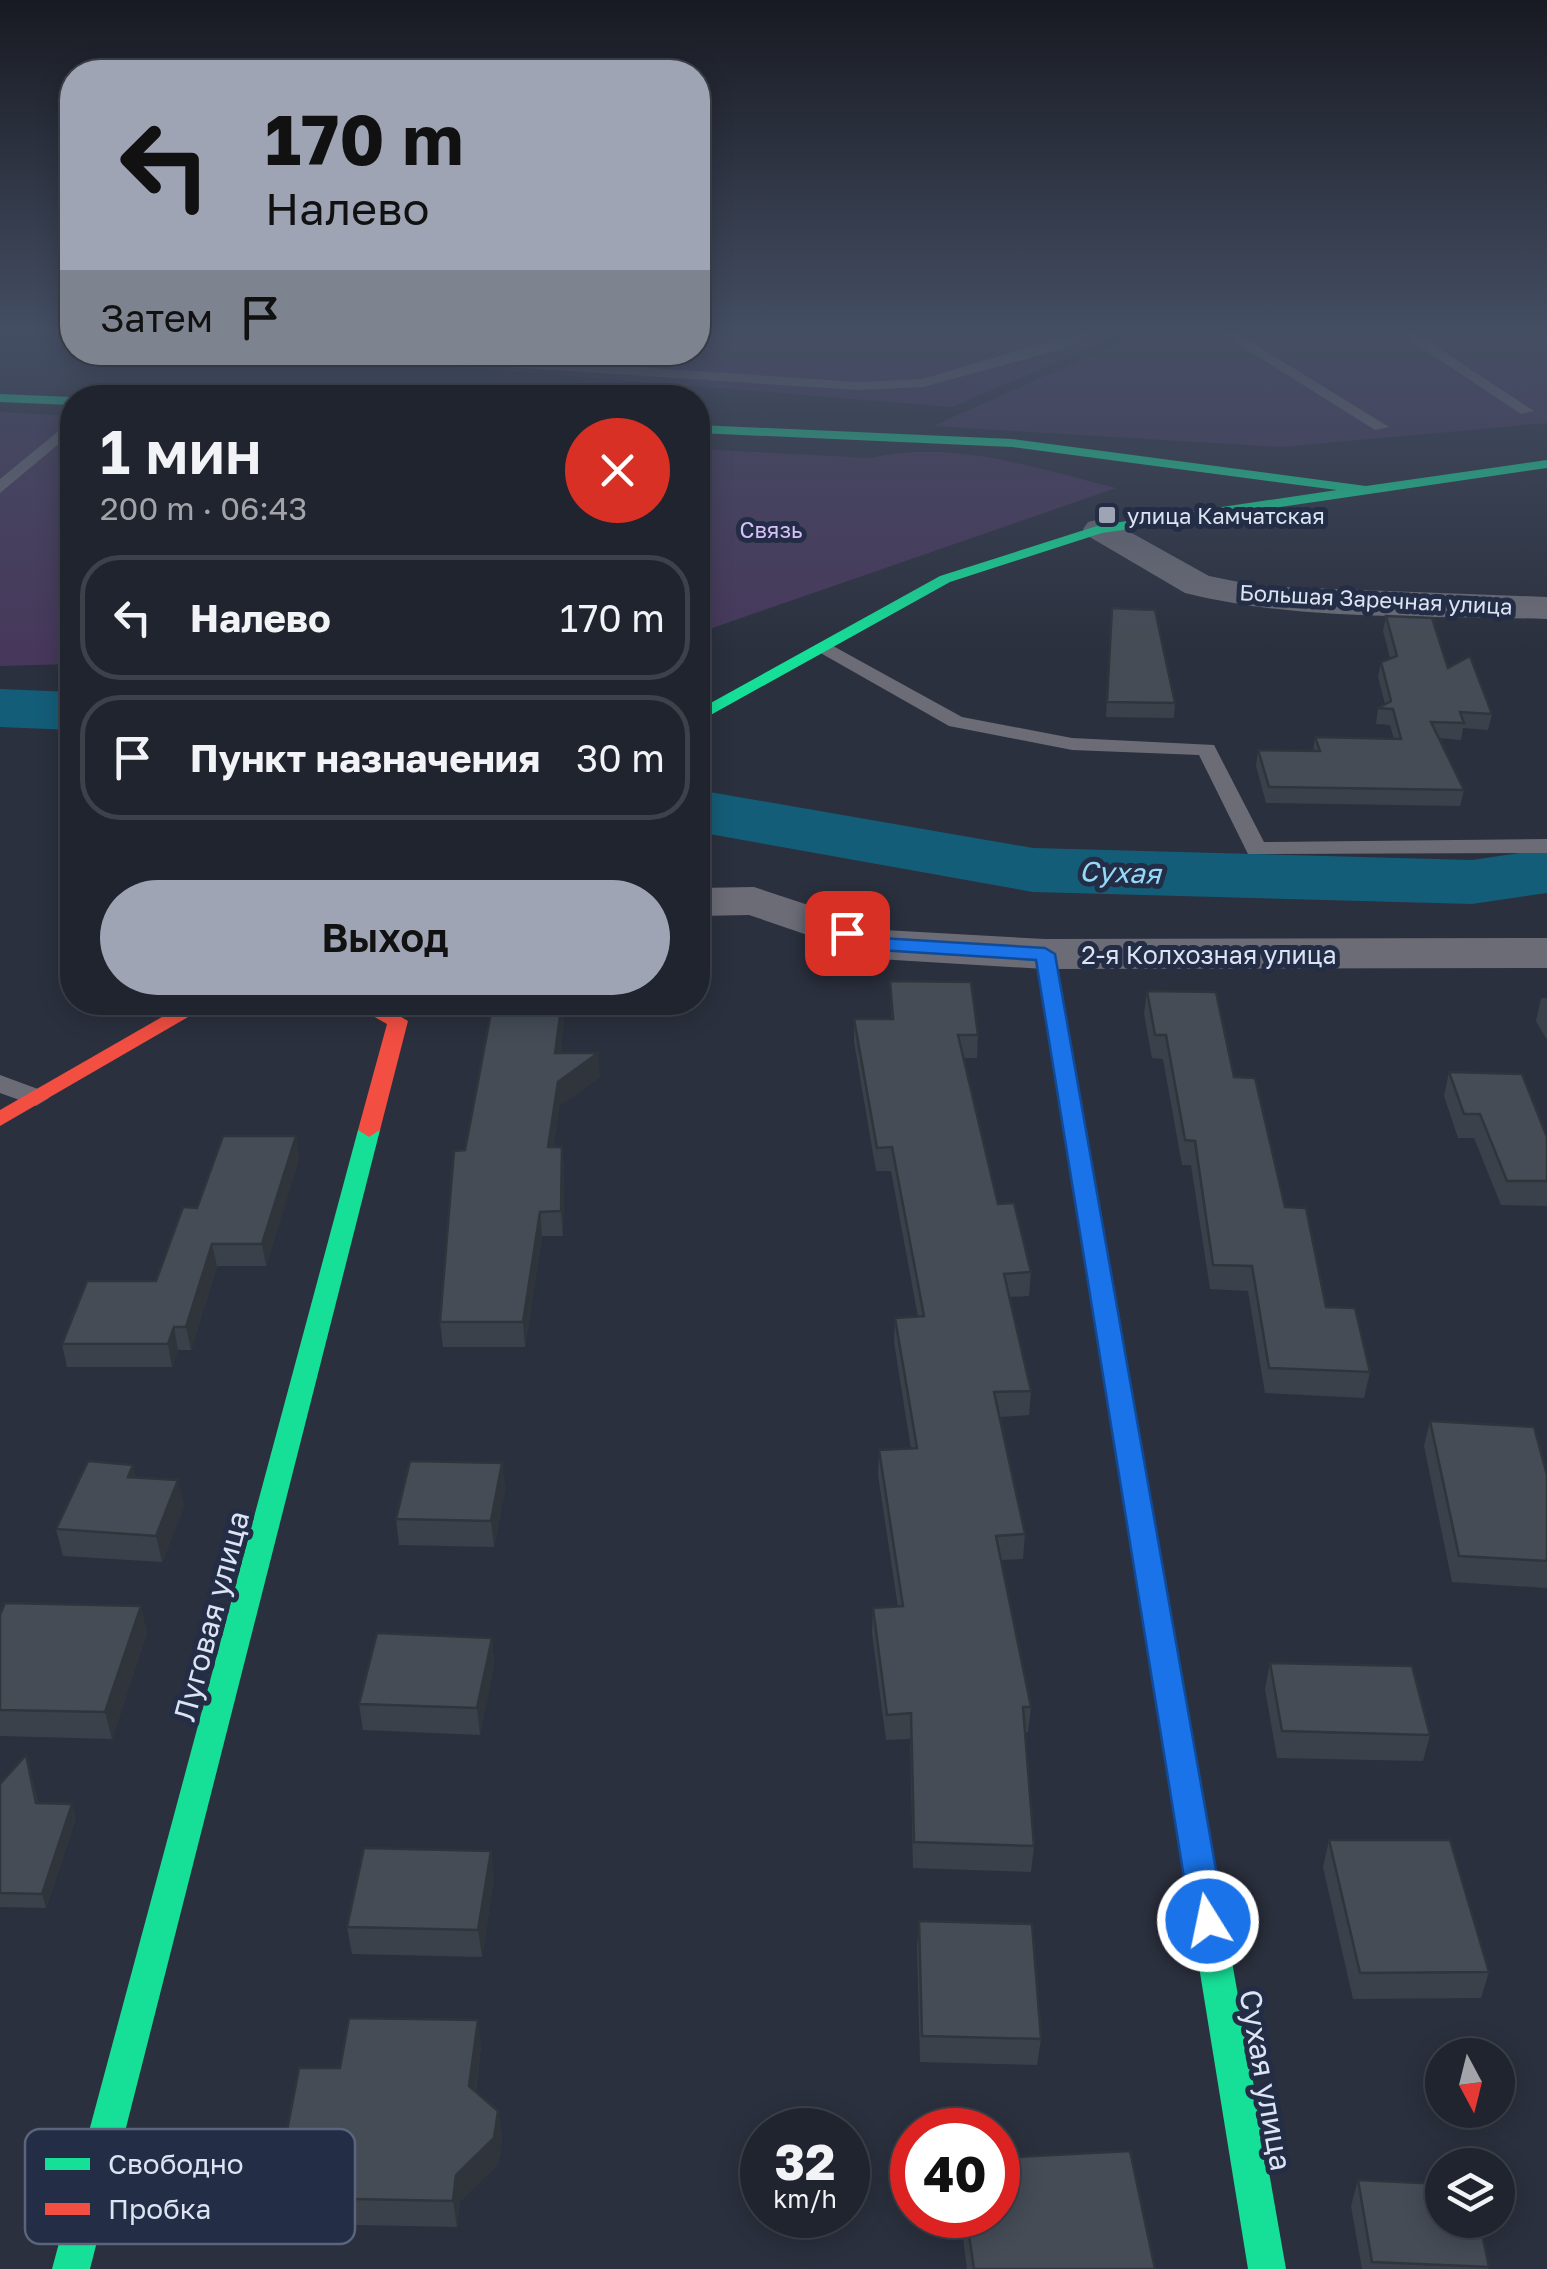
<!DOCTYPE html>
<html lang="ru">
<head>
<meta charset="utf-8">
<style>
	body { margin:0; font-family:"Golos Text",sans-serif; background:#282c36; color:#f1f3f6; height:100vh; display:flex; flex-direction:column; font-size:38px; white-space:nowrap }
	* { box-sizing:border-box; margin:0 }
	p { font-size:32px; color:#a2a4aa }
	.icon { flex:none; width:55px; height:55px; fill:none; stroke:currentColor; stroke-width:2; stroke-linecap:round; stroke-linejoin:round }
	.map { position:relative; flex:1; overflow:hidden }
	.sheet { position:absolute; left:60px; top:385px; width:650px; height:630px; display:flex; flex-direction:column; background:#20242e; border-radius:40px; box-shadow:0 5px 25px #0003,0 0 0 2px #3d414a }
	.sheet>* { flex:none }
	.hud { position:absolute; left:60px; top:60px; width:650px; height:305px; border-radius:40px; box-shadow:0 5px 25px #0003,0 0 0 2px #3d414a; background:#9ea4b4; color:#111; overflow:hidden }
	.needle { width:65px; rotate:173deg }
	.controls { position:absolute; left:1425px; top:2038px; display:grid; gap:20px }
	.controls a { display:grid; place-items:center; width:90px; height:90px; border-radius:50%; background:#20242e; box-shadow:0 5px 25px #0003,0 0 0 2px #3d414a; font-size:50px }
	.speed { position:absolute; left:740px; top:2108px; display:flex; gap:20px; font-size:50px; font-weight:700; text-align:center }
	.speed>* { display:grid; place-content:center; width:130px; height:130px; border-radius:50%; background:#20242e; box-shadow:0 5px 25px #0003,0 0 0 2px #3d414a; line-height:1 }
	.speed small { font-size:25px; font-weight:400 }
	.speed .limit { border:15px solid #d22; background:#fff; color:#111 }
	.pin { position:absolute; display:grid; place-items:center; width:85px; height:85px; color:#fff; margin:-42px; border-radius:20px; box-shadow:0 5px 15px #0006 }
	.me { position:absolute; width:110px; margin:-55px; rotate:350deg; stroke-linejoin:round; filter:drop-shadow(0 0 8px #0008) }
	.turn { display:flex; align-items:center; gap:35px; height:210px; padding:0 40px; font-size:45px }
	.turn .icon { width:130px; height:130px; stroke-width:2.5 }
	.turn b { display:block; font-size:70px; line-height:85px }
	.then { display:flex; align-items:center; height:95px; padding:0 40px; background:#0003; gap:20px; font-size:38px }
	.round { display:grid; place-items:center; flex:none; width:105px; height:105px; border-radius:52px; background:#282c36 }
	.headline { display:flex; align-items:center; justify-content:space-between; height:170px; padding:0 40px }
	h1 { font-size:60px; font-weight:600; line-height:75px }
	.cta { display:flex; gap:20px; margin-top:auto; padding:20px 40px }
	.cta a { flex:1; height:115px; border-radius:60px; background:#9ea4b4; color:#111; font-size:40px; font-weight:600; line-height:115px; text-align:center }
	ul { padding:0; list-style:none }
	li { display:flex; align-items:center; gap:30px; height:125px; margin:0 20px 15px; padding:0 20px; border:5px solid #3d414a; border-radius:40px }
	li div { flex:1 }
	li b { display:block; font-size:38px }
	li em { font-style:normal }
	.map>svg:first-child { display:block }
</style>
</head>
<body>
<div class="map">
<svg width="1547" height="2269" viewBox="0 0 1547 2269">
	<rect width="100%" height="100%" fill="#2b303e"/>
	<g fill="#47385b">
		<path d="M698 334H1122L952 407 287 353 698 352Z"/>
		<path d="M1139 334H1547V423L1281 447 933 426Z"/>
		<path d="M0 412 72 416V664L0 666Z"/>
		<path d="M698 449 870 458C952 439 1037 468 1116 488L698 633Z"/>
	</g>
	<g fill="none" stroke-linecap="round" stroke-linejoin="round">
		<g fill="#145d78" fill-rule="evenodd">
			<path d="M0 689 72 692V730L0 727Z"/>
			<path d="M698 790 1033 848 1472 860 1547 849V893L1472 904 1033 892 698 832Z"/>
		</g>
		<g fill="#6b6c76" fill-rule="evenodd">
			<path d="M62 334H72V338L64 337Z"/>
			<path d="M1075 334H1093L1063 349 923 387 858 390 343 356 336 352H416L858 382 922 379Z"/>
			<path d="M1222 334H1238L1389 427 1375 430Z"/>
			<path d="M1401 334H1417L1534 411 1521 414Z"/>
			<path d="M72 420V433L0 493V479Z"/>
			<path d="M824 641 962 717 1072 738 1214 745 1264 842 1547 839V853L1248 854 1199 755 1072 750 949 726 817 651 814 647Z"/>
			<path d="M0 1075 46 1092 49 1098 36 1106 0 1093Z"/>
		</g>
		<g fill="#6b6c76" fill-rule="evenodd">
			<path d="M1100 519 1112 522 1209 576 1259 586 1547 597V619C1428 615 1301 622 1185 593L1088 536 1083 529 1088 522Z"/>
			<path d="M754 887 884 930 1045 939 1547 938V968L1045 969 878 959 749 915 698 916V888Z"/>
		</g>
		<g fill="#16e098" fill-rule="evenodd">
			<path d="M0 394 72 397V405L0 402Z"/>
			<path d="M698 425 1012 439 1366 486 1547 460V468L1102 533 950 582 698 722V710L940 576 1100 525 1337 490 1012 447 698 433Z"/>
			<path d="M1045 948 1055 954 1286 2269H1248L1035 954Z"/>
			<path d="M369 1123 380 1130 90 2269H52L358 1130Z"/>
		</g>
		<g fill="#f24e42" fill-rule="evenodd">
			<path d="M188 1002H214L0 1126V1110Z"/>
			<path d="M348 1002H376L408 1021 380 1130 369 1137 358 1130 387 1024Z"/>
		</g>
	</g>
	<g fill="#3b414a">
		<path d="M1386 616 1448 668 1492 714 1488 730 1463 728 1461 740 1439 738 1464 790 1460 806 1266 803 1256 766 1258 750 1313 751 1315 737 1394 739 1390 725 1376 724 1378 708 1385 704 1378 677 1381 662 1390 658 1383 631Z"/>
		<path d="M1110 622 1175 703 1174 718 1106 717Z"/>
		<path d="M890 981 978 1035 977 1058H963L998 1204 1031 1272 1029 1296 1009 1297 1031 1391 1029 1415 1000 1417 1025 1534 1023 1559 1001 1560 1031 1707 1028 1732H1025L1034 1846 1031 1872 913 1868 910 1739 886 1740 872 1633 873 1608 898 1607 878 1475 879 1450 911 1449 894 1342 895 1318 918 1317 891 1171H876L854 1042V1019H891Z"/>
		<path d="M1147 991 1234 1077 1285 1207 1326 1307 1370 1372 1364 1398 1265 1393 1248 1291 1210 1289 1191 1165H1182L1163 1059 1152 1058 1144 1014Z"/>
		<path d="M1541 998H1547V1040L1536 1021Z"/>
		<path d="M566 1002 560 1053 600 1077 559 1106 553 1147H562L564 1171 563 1236H542L525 1347H443L440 1322 465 1150Z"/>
		<path d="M1449 1072 1547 1137V1206L1501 1205 1474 1138H1458L1444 1096Z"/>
		<path d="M299 1158 266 1266H217L191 1350H178L172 1367H67L62 1344 156 1281 197 1208Z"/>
		<path d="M1430 1421 1547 1475V1588L1452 1582 1424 1446Z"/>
		<path d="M502 1463 505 1489 494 1547 399 1545 396 1519Z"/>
		<path d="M136 1477 184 1506 162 1562 63 1556 56 1529Z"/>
		<path d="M0 1615 147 1632 112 1739 0 1736Z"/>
		<path d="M492 1638 494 1664 480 1735 363 1730 359 1704Z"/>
		<path d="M1270 1663 1430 1735 1423 1761 1277 1758 1265 1689Z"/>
		<path d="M30 1769 38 1803 76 1818 46 1908 0 1907V1784Z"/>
		<path d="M1329 1840 1489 1972 1481 1998 1353 1999 1323 1867Z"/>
		<path d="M494 1877 482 1957 352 1954 347 1927Z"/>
		<path d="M919 1921 1041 2039 1037 2065 920 2062 917 1948Z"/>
		<path d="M481 2046 476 2092 498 2111 502 2138 498 2164 460 2201 457 2227 312 2224 306 2198 310 2178H289L283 2152 340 2068Z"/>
		<path d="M1358 2180 1489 2267 1488 2269H1362L1351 2206Z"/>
		<path d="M960 2215H998L1155 2269H967Z"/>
	</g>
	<g fill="#30353c">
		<path d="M562 1002H566L557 1077 555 1053Z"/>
		<path d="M598 1053 600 1077 559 1106 549 1171 548 1147 558 1082Z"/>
		<path d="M296 1136 299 1158 266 1266 262 1244Z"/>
		<path d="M562 1147 564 1171 563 1236 561 1211Z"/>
		<path d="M540 1212 542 1236 525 1347 523 1322Z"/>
		<path d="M212 1244 217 1266 191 1350 186 1327Z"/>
		<path d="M174 1327 178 1350 172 1367 168 1344Z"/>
		<path d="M502 1463 505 1489 494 1547 491 1521Z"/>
		<path d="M133 1465 139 1491 128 1477Z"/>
		<path d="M178 1480 184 1506 162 1562 156 1536Z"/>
		<path d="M141 1606 147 1632 112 1739 105 1712Z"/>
		<path d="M492 1638 494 1664 480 1735 477 1708Z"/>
		<path d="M72 1804 76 1818 46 1908 42 1894Z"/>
		<path d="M491 1851 494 1877 482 1957 478 1930Z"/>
		<path d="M478 2020 481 2046 473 2112 469 2086Z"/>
		<path d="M498 2111 502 2138 498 2164 460 2201 457 2227 453 2201 456 2175Z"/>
	</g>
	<g fill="#454c56" stroke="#30353c" stroke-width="2.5">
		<path d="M1112 608 1155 610 1175 703 1107 702Z"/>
		<path d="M1386 616 1432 618 1448 668 1470 656 1492 714 1460 712 1464 723 1431 722 1464 790 1269 787 1258 750 1320 751 1315 737 1401 739 1393 709 1378 708 1391 701 1381 662 1397 656Z"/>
		<path d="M890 981 971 982 978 1035H958L998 1204 1014 1203 1031 1272 1004 1274 1031 1391 994 1392 1025 1534 996 1536 1031 1707H1023L1034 1846 914 1842 911 1713 887 1715 873 1608 903 1606 879 1450 917 1448 895 1318 924 1316 892 1147 877 1148 854 1019H893Z"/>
		<path d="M1147 991 1216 992 1234 1077 1255 1078 1285 1207 1306 1208 1326 1307 1355 1308 1370 1372 1269 1368 1252 1266 1213 1265 1195 1141 1185 1140 1166 1035H1155Z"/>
		<path d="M493 1002H562L555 1053H598L558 1082 548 1147H562L561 1211 540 1212 523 1322H440L454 1151 465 1150Z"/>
		<path d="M1449 1072 1522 1074 1547 1137V1181H1507L1480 1114H1464Z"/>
		<path d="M223 1136H296L262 1244H212L186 1327H174L168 1344H62L87 1281H156L183 1207 197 1208Z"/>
		<path d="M1430 1421 1534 1427 1547 1475V1561L1459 1556Z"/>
		<path d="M88 1461 133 1465 128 1477 178 1480 156 1536 56 1529Z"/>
		<path d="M410 1461 502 1463 491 1521 396 1519Z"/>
		<path d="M5 1603 141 1606 105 1712 0 1710V1615Z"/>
		<path d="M377 1633 492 1638 477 1708 359 1704Z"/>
		<path d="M1270 1663 1412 1666 1430 1735 1282 1731Z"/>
		<path d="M26 1755 36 1803 72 1804 42 1894 0 1893V1784Z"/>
		<path d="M1329 1840H1450L1489 1972 1360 1973Z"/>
		<path d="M364 1848 491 1851 478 1930 347 1927Z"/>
		<path d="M919 1921 1032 1924 1041 2039 922 2036Z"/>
		<path d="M349 2018 478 2020 469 2086 498 2111 494 2138 456 2175 453 2201 306 2198 314 2152H283L299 2068H340Z"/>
		<path d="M1130 2151 1155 2269H974L966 2215H998V2158Z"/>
		<path d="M1358 2180 1442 2184V2220H1479L1489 2267 1372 2262Z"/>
	</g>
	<linearGradient id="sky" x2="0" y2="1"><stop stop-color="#181a22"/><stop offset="0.51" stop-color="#444e63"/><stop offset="1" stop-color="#444e63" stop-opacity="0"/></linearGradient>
	<rect width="1547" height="651" fill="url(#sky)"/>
	<path fill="#1a73e8" stroke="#114b97" stroke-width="2.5" d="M847 927 880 938 1045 948 1055 954 1225 1921 1220 1931 1208 1936 1196 1931 1191 1921 1036 960 878 950 840 937V929Z"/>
	<rect fill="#9ea4b4" stroke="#232d46" stroke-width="4" x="1097" y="505" width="20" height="20" rx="5"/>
	<g text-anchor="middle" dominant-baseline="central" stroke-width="10" stroke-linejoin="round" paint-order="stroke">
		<g font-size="22" fill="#dce3f3" stroke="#232d46" text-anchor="start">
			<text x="1127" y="515">улица Камчатская</text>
		</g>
		<g font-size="22" fill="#d7bff7" stroke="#232d46">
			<text x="771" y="529">Связь</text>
		</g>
		<g font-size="22" fill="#dce3f3" stroke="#232d46">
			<text transform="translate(1376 599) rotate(3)">Большая Заречная улица</text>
		</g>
		<g font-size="25" fill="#dce3f3" stroke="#232d46">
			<text x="1209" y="954">2-я Колхозная улица</text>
		</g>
		<g font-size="28" font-style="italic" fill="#95d9f9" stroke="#232d46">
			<text transform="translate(1120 872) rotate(2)">Сухая</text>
		</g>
		<g font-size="30" fill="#dce3f3" stroke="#232d46">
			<text transform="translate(211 1616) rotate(-75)">Луговая улица</text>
			<text transform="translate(1266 2080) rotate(80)">Сухая улица</text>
		</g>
	</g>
	<rect x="25" y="2129" width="330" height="115" rx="15" fill="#232d46" stroke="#5a647a" stroke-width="2.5"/>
	<rect x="45" y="2158" width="45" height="12" fill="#16e098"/>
	<rect x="45" y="2203" width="45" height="12" fill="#f24e42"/>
	<g font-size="28" fill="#dce3f3">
		<text x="108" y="2174">Свободно</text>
		<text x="108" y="2219">Пробка</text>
	</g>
</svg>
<div class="controls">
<a><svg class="needle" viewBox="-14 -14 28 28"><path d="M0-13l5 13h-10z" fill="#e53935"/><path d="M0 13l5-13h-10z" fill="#a2a4aa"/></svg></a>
<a><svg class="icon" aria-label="layers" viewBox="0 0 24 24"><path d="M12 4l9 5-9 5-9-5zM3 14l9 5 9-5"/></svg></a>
</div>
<div class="speed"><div>32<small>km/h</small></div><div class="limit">40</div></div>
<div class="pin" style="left:847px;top:933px;background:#d93025"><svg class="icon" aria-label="arrive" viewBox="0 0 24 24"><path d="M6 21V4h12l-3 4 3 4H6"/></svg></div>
<svg class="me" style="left:1208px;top:1921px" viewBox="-20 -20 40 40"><circle r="17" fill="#1a73e8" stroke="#fff" stroke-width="3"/><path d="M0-11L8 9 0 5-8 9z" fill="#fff"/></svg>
<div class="hud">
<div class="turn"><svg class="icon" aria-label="left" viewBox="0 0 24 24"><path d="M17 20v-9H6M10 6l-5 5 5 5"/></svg><div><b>170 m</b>Налево</div></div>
<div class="then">Затем<svg class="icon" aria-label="arrive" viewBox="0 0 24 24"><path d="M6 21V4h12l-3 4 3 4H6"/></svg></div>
</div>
<section class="sheet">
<div class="headline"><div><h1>1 мин</h1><p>200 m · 06:43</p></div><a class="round" style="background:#d93025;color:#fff"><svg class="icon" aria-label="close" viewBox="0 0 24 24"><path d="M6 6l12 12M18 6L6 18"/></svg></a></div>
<ul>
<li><svg class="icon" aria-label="left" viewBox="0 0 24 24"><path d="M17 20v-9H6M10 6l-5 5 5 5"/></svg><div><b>Налево</b></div><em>170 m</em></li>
<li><svg class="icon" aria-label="arrive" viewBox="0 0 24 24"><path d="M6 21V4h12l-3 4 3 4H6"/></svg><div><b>Пункт назначения</b></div><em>30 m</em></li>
</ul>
<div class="cta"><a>Выход</a></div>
</section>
</div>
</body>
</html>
